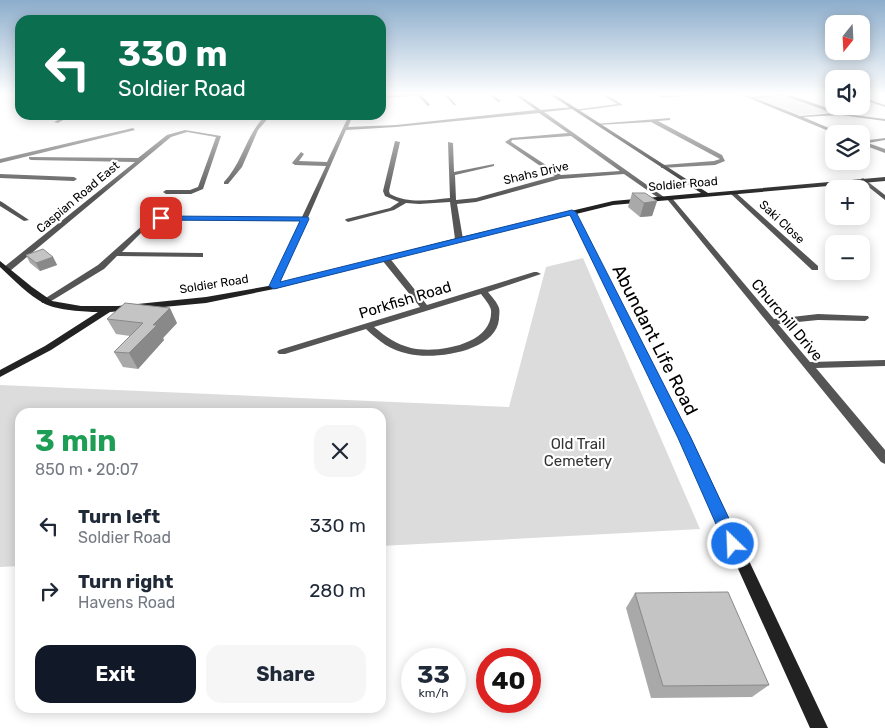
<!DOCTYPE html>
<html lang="en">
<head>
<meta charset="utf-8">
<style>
	body { margin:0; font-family:Rubik,sans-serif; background:#f6f6f7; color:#1f2937; height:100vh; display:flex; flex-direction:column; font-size:19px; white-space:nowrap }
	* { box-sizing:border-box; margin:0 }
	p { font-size:16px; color:#747a83 }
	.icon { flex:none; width:28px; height:28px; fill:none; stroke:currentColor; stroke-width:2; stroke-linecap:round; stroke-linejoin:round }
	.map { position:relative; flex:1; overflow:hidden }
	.sheet { position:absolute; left:15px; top:408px; width:371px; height:305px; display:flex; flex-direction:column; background:#fff; border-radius:15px; box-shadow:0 2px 12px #0003 }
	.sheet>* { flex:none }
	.hud { position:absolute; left:15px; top:15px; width:371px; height:105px; border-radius:15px; box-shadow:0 2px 12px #0003; background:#0b6e4f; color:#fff; overflow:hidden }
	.needle { width:32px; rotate:198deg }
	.buttons { position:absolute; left:825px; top:15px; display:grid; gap:10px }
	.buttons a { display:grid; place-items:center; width:45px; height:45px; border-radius:10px; background:#fff; box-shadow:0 2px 12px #0003; font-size:25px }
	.speed { position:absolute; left:401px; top:648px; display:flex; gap:10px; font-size:25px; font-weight:700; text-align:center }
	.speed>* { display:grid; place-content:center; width:65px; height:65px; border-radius:50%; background:#fff; box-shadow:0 2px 12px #0003; line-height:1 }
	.speed small { font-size:12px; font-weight:400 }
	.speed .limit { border:8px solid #d22; background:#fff; color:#111 }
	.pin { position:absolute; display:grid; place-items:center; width:42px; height:42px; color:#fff; margin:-21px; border-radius:10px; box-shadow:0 2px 8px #0006 }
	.me { position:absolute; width:55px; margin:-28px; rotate:336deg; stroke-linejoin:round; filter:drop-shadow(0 0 4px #0008) }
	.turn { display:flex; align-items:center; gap:18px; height:105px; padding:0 20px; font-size:22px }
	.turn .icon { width:65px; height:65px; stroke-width:2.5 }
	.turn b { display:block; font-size:35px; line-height:42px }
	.round { display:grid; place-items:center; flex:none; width:52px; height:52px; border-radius:15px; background:#f6f6f7 }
	.summary { display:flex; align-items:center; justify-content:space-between; height:85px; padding:0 20px }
	h1 { font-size:30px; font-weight:700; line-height:38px; color:#1e9e55 }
	.action { display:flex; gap:10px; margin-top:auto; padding:10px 20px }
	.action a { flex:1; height:58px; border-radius:15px; background:#111827; color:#fff; font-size:20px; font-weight:700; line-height:58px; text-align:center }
	.action a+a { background:#f6f6f7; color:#1f2937 }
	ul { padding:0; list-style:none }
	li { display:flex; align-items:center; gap:15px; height:65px; padding:0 20px }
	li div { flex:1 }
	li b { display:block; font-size:19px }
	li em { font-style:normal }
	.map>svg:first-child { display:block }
</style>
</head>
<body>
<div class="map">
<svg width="885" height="728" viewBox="0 0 885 728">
	<rect width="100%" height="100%" fill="#fff"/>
	<g fill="#dcdcdc">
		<path d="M785 95 833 112 799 115 754 97Z"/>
		<path d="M583 258 700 529 381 546V412H20V566L0 567V385L509 407 546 267Z"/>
	</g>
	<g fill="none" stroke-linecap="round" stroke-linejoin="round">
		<g fill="#555" fill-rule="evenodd">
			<path d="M413 94H434L422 96 430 105 428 106 418 96 381 98V96Z"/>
			<path d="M443 94H447L456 105H454Z"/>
			<path d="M488 94H492L501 101 498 102Z"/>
			<path d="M514 94H518L541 110 574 107 572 109 544 112 664 197V199H660L624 174 560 179 476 202 457 204 463 239 459 241 455 239 450 202 419 204 406 203 394 210 348 222 345 220 346 219 390 208 399 202 385 196 383 191 395 141 400 142 389 191 390 194C409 204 429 200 450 198L448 142 453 143 454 172 494 164V166L455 175 456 200 476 198 555 176 505 142 511 138 568 133 539 113 396 127 346 130 277 289H274L270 287 300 221 162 220 147 227 122 252 200 253H203V257L117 256 104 269 48 303H42L41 301 98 265 143 225 159 217H302L326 166 295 165 292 163 301 152 304 154 299 161 327 162 349 115H353L348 127 396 125 536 110ZM571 136 620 171 561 175 511 142 512 140Z"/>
			<path d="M601 94H606L623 105 576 111 574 110 617 104Z"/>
			<path d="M654 94 664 96 707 94 664 98Z"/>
			<path d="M739 94 751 97 786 94 837 111V113L885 119V121L841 115 803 117 843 134H836ZM785 96 833 113H834L800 116 755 98Z"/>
			<path d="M861 97 885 105V107L861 99Z"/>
			<path d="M67 115H72L58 123 54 122Z"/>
			<path d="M165 115H170L167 117Z"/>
			<path d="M266 115H271L258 130 242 167 228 184H224V182C243 162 246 134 266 115Z"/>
			<path d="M670 118V120L658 121 722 155 725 161 715 165 661 168V166L663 165 714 161 720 159 651 122 597 125 595 124Z"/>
			<path d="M133 128 135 130 0 163V159Z"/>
			<path d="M185 130 221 136 203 189 191 194H166L163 192 166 190H190L198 187 216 137 187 132 171 137 10 271H4V267L135 162 31 160 29 159V157L138 158 167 135Z"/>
			<path d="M885 138V140L868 143 885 149V153L861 144V141Z"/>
			<path d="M0 174 74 177 77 179 74 181 0 178Z"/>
			<path d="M863 178 885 195V200L861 181V179Z"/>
			<path d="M730 191H734L818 266V270H812L730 193Z"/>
			<path d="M667 197H671L774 319 818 314 868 316 869 318 865 321 818 320 778 324 810 362 885 360V366L816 368 885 450V464L881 462 667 199Z"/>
			<path d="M0 201 2 202 29 220 24 221 0 206Z"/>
			<path d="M382 256H388L427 305 534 272H537L541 274 488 292C492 297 497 302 499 308 500 311 499 316 499 319 496 352 434 360 409 354 390 350 380 342 366 329L285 354H279L277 352 279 350 420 307 382 260ZM481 294C484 298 490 305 491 310 494 345 436 354 411 348 396 344 386 337 374 327Z"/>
		</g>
		<path fill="#222" fill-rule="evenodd" d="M549 94H554L708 193 885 177V181L613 205 576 214 691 438 828 728H810L679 438 570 215 458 242 274 289 206 303 110 312 51 350 0 377V370L45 346 98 312C85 312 57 310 45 304 28 295 14 280 0 267V261L32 287 52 301 81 306H118L206 297 274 285 457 238 613 201 701 193Z"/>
	</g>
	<g fill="#a9a9a9">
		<path d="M632 193 657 201 652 216 640 217 628 207Z"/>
		<path d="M26 255 53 257 57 265 40 271 30 263Z"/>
		<path d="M107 319 177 323 163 338 164 340 138 369 123 367 114 352 130 336 116 334Z"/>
		<path d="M635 593 769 685 752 697 651 698 626 608Z"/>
	</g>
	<g fill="#898989">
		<path d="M657 201 652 216 640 217 644 203Z"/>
		<path d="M53 257 57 265 40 271 36 263Z"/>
		<path d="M170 308 177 323 163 338 164 340 138 369 129 353 153 325Z"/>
	</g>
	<g fill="#c4c4c4" stroke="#898989">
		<path d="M632 193H645L657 201 644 203Z"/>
		<path d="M43 249 53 257 36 263 26 255Z"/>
		<path d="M125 303 170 308 153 325H157L129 353 114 352 143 323 107 319Z"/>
		<path d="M728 592 769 685 663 686 635 593Z"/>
	</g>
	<linearGradient id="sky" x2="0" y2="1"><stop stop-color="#8cadcc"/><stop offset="0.48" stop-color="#fff"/><stop offset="1" stop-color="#fff" stop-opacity="0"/></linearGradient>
	<rect width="885" height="196" fill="url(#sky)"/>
	<path fill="#1a73e8" stroke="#114b97" d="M572 210 576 212 691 438 741 544 738 549 733 551 727 549 678 438 570 215 274 289 269 286 300 221 161 220 157 218 161 216 308 217 309 219 280 282Z"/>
	<g text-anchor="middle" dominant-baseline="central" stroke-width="4.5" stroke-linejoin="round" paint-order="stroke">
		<g font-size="12" fill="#000" stroke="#fff">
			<text transform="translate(536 173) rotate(-13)">Shahs Drive</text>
			<text transform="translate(683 184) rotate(-5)">Soldier Road</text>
			<text transform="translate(78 197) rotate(-40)">Caspian Road East</text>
			<text transform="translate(782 222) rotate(43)">Saki Close</text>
			<text transform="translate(214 284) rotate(-9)">Soldier Road</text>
		</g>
		<g font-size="15" fill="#000" stroke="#fff">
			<text transform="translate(405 300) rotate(-17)">Porkfish Road</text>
			<text transform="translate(787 320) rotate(50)">Churchill Drive</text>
		</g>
		<g font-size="15" fill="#333" stroke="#fff">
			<text x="578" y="444">Old Trail<tspan x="578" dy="17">Cemetery</tspan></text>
		</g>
		<g font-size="18" fill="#000" stroke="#fff">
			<text transform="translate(655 340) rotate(63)">Abundant Life Road</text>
		</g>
	</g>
</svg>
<div class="buttons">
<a><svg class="needle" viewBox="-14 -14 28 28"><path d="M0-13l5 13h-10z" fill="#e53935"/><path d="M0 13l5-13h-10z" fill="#747a83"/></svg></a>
<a><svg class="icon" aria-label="sound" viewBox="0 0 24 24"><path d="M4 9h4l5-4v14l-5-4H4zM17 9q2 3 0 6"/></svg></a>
<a><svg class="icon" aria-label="layers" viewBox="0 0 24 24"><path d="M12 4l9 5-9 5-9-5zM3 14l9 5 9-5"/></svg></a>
<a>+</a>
<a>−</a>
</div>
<div class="speed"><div>33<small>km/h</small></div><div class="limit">40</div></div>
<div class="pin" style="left:161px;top:218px;background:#d93025"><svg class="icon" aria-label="arrive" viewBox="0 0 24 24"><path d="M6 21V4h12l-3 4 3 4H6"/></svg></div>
<svg class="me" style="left:733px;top:544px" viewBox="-20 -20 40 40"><circle r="17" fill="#1a73e8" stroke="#fff" stroke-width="3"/><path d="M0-11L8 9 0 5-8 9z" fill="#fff"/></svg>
<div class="hud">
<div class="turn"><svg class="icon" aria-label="left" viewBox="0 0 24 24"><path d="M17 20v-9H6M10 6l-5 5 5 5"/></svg><div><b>330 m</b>Soldier Road</div></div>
</div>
<section class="sheet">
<div class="summary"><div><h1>3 min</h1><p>850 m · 20:07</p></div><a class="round"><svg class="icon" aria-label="close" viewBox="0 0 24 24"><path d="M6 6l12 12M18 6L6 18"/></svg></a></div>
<ul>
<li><svg class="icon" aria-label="left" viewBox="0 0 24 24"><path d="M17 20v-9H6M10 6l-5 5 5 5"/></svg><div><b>Turn left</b><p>Soldier Road</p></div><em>330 m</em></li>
<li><svg class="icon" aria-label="right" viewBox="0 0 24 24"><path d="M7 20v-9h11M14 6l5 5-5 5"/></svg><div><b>Turn right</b><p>Havens Road</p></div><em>280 m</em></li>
</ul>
<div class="action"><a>Exit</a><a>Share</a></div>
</section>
</div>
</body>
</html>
